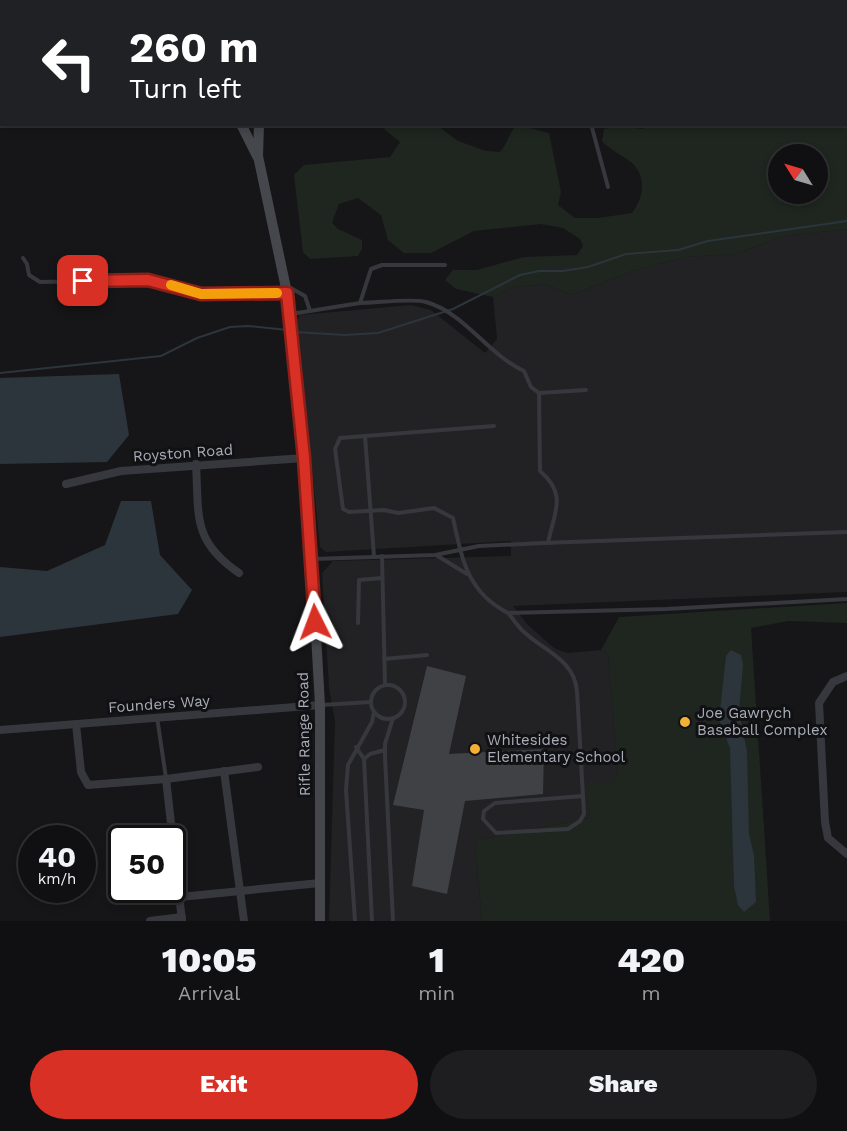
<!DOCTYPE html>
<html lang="en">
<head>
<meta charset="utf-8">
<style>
	body { margin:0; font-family:"Work Sans",sans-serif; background:#1e1e20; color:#f1f3f6; height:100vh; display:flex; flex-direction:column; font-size:22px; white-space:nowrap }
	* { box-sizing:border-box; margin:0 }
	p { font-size:20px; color:#9c9d9f }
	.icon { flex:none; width:33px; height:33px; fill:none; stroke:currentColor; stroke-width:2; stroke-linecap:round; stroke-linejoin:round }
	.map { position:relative; height:921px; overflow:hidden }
	.panel { display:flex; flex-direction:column; background:#101012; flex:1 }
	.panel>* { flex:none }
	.top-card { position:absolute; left:0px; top:0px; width:848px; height:126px; box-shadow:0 3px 9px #0003,0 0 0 2px #303032; background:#202124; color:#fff; overflow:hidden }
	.needle { width:39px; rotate:307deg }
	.fabs { position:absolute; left:768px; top:144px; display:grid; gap:12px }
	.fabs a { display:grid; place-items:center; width:60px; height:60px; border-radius:50%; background:#101012; box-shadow:0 3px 9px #0003,0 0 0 2px #303032; font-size:30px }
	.speed { position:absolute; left:18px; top:825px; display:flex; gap:12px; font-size:30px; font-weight:700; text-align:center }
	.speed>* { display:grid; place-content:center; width:78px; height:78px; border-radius:50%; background:#101012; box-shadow:0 3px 9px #0003,0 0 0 2px #303032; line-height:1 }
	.speed small { font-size:15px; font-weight:400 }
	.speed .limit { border:3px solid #111; border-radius:9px; background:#fff; color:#111 }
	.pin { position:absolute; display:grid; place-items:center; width:51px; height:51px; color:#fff; margin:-26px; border-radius:12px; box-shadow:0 3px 9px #0006 }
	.me { position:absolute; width:66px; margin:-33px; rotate:357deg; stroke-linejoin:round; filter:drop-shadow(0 0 4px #0008) }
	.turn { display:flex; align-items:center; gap:21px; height:126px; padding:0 30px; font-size:27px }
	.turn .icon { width:78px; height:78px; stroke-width:2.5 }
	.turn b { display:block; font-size:42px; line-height:51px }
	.eta { display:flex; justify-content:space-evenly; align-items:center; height:102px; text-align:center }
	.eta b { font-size:36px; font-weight:800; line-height:42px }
	.cta { display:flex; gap:12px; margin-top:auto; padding:12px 30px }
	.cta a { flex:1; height:69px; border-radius:36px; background:#d93025; color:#fff; font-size:24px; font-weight:800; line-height:69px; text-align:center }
	.cta a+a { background:#1e1e20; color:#f1f3f6 }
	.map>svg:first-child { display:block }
</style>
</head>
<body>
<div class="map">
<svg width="847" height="921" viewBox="0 0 847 921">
	<rect width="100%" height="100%" fill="#161618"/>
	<path fill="#222225" d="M847 229V592L513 606 527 624 554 648 567 653 601 650 608 653 618 775 590 818 478 840 475 845 482 921H329L335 722 329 687 322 573 333 561 511 556V541L326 552 320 547 297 320 300 315 411 305 431 310 485 353 497 339 493 297 513 287 545 284 571 295 632 271 685 257 736 254 783 236Z"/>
	<g fill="#1e261f" fill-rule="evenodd">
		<path d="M847 82V229L783 236 736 254 685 257 632 271 571 295 545 284 513 287 493 297 456 289 445 280 453 270H477L524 257 577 255 583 246 580 239 563 228 541 224 474 231 431 253H404L388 240 381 215 358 198 339 204 332 223 338 229 362 240V249L358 256 310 259 303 252 294 175 304 165 390 157 400 142 385 130 384 125 438 126 458 141 486 151 500 152C508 143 509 131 518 125L549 133 561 192 558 205 575 218H598L632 213C643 200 647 177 633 164 623 155 611 151 602 141L604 129 619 126 643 129 645 124H846ZM778 154H818V194H778Z"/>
		<path d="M847 603V623L788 621 751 628 770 921H482L475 845 478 840 590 818 587 783 613 782 618 775 608 653 601 650 619 617Z"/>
	</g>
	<g fill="#2c353c">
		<path d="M119 374 129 435 107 462 0 464V378Z"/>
		<path d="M121 501H151L160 555 192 590 178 614 0 637V567L47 571 105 545Z"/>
		<path d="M731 650 741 655 743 664 739 711 747 752 749 834 754 855 756 902 744 912 738 905 734 886 730 748 719 720 726 656Z"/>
	</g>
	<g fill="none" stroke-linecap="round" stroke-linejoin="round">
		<g stroke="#2c353c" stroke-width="2">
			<path d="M295 332 345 335 378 333 453 309 520 275 539 271H563L588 267 626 254 678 250 708 241 847 221"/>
			<path d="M0 373 161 356 197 338 230 327 248 326 287 330"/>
		</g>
	</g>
	<path fill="#404145" d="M427 666 466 676 449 754 544 749 543 794 465 801 447 894 412 886 424 810 393 805Z"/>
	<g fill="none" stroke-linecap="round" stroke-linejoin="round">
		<g stroke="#37383d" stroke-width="4">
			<path d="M846 74H847"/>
			<path d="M591 124 608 187"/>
			<path d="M23 258 27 264 29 275 40 282 148 280 201 294 287 293"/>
			<path d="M289 287 305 296 310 311"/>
			<path d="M360 303C378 303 409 298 426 302 465 313 486 353 524 371L531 387 539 393 586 390"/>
			<path d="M291 314 360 303 371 269 382 265H445"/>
			<path d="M539 393 540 471C568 495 554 512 548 543"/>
			<path d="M365 436 494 426"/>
			<path d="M436 555 467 574"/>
			<path d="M374 556 365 436 340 438 335 449 343 509 349 512 384 510 398 513 434 508 453 518C462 559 467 592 508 613L666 609 847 599"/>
			<path d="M382 556 385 685"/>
			<path d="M312 559 435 555 479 546 543 543 847 532"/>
			<path d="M509 614C514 620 518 627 524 632 544 651 574 659 577 691L584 814 580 821 568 829 496 833 483 819 484 811 495 803 583 796"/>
			<path d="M358 623 359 580 382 578"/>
			<path d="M384 659 427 655"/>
			<circle cx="388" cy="702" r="17"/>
			<path d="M321 705 371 702"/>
			<path d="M157 717 166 778"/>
			<path d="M393 718 385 744V757L393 921"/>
			<path d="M356 747 364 759 372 921"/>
			<path d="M364 759 370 754 385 750"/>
			<path d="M355 921 346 790 348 765 372 722 374 712"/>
		</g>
		<g stroke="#37383d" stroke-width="8">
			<path d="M535 0V2"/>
			<path d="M196 464C199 516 192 541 239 573"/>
			<path d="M66 484 121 471 304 458"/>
			<path d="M847 676 833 682 819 703 825 822 828 838 847 854"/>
			<path d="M76 724 81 772 88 785 166 779 258 767"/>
			<path d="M0 730 320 705"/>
			<path d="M224 771 244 921"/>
			<path d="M166 779 182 921"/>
			<path d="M180 897 320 883"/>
			<path d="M150 921 182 917"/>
		</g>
		<g stroke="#45474d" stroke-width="10">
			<path d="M218 0 219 2"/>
			<path d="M0 102H2"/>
			<path d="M241 124 257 156"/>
			<path d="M259 124 258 156 287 293 311 547 320 705V921"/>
		</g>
	</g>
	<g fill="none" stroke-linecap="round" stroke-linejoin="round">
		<g stroke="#8d1f18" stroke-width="15">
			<path id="route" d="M83 281 148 280 201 294 287 293 304 458 315 622"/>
		</g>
		<use href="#route" stroke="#d93025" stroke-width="10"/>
		<path stroke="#f59e0b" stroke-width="10" d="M171 285 201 294 277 293"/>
	</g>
	<g fill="#f2b134" stroke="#111113" stroke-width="2">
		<circle cx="685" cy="722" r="6"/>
		<circle cx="475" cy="749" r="6"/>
	</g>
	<g text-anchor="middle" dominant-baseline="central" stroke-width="6" stroke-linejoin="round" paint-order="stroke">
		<g font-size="15" fill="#a8adb8" stroke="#111113">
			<text transform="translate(183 453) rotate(-4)">Royston Road</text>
			<text transform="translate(159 704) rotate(-4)">Founders Way</text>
			<text transform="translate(304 734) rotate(-91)">Rifle Range Road</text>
		</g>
		<g font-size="15" fill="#a8adb8" stroke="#111113" text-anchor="start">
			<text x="697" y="713">Joe Gawrych<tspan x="697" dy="17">Baseball Complex</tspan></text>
			<text x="487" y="740">Whitesides<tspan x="487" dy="17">Elementary School</tspan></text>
		</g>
	</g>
</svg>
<div class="fabs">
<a><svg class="needle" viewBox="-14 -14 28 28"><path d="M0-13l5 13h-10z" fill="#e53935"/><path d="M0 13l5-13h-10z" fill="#9c9d9f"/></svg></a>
</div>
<div class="speed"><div>40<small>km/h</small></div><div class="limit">50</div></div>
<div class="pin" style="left:83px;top:281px;background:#d93025"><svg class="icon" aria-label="arrive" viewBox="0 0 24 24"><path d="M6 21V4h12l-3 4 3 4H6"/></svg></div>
<svg class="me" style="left:315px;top:622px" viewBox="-20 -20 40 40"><path d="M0-17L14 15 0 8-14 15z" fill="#d93025" stroke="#fff" stroke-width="4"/></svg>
<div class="top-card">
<div class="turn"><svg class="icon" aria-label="left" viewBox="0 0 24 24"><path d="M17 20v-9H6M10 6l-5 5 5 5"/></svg><div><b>260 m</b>Turn left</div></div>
</div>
</div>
<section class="panel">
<div class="eta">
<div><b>10:05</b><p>Arrival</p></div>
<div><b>1</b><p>min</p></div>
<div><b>420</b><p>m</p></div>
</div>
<div class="cta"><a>Exit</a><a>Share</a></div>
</section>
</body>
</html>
